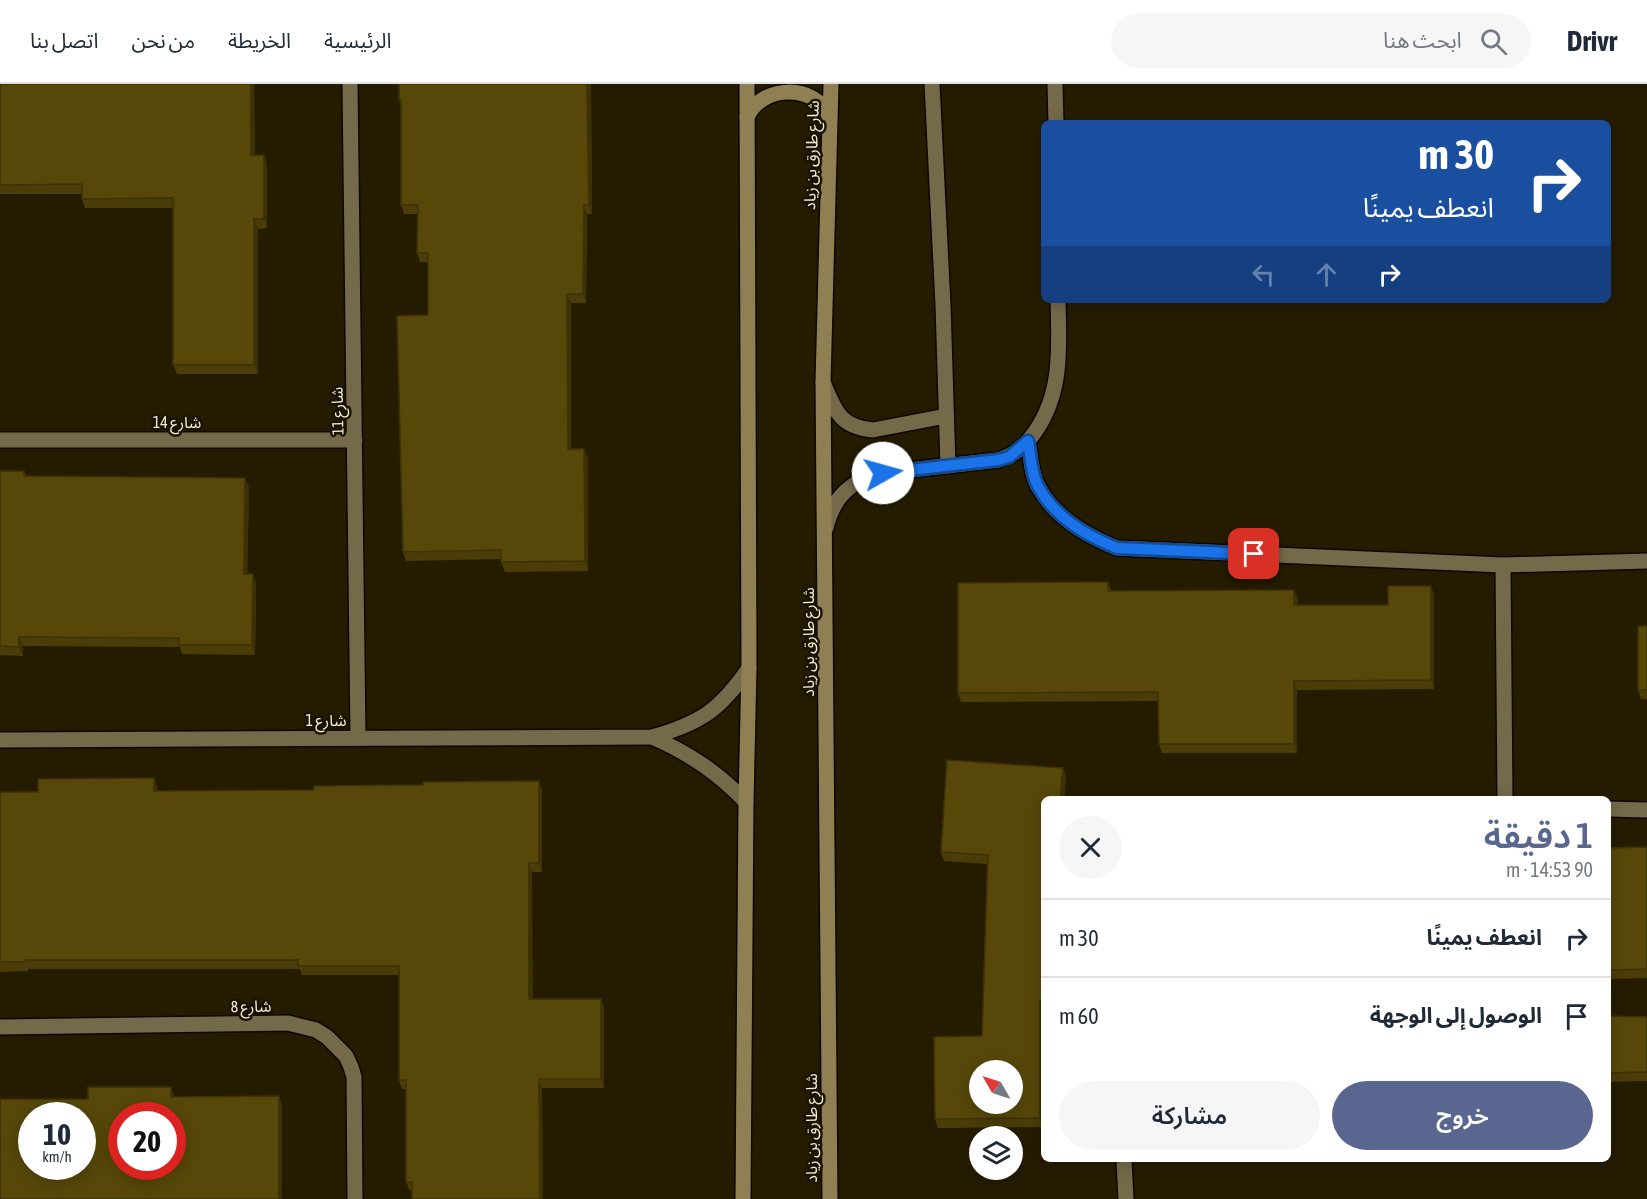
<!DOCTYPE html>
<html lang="ar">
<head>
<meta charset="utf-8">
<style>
	body { margin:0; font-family:"Asap Condensed","Noto Sans Arabic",sans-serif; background:#f6f6f7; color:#1f2937; direction:rtl; height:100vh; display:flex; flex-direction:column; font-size:22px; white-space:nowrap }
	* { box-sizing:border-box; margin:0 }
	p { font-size:20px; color:#747a83 }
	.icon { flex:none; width:33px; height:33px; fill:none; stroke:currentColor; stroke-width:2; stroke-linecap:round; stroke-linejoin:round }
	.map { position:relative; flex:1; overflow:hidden; direction:ltr }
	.side { position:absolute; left:1041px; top:712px; width:570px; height:366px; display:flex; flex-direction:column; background:#fff; border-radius:9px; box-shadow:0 3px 15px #0003; direction:rtl }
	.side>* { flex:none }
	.banner { position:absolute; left:1041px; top:36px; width:570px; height:183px; border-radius:9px; box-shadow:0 3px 15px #0003; direction:rtl; background:#1a4fa0; color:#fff; overflow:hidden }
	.needle { width:39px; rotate:309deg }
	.controls { position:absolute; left:969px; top:976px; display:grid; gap:12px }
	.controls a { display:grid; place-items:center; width:54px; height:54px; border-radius:50%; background:#fff; box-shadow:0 3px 15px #0003; font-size:30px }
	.speed { position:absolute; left:18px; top:1018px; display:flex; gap:12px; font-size:30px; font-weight:700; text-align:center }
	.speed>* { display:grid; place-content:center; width:78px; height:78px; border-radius:50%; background:#fff; box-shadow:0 3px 15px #0003; line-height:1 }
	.speed small { font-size:15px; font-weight:400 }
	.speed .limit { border:9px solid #d22; background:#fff; color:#111 }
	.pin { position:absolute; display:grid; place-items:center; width:51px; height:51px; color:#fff; margin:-26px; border-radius:12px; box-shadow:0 3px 9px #0006 }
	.me { position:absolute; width:66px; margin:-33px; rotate:83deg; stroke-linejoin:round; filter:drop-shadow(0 0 4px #0008) }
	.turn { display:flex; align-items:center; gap:21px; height:126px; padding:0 18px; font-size:27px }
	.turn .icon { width:78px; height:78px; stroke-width:2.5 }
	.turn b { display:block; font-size:42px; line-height:51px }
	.lanes { display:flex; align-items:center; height:57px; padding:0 18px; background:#0003; justify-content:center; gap:30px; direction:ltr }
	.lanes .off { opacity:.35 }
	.round { display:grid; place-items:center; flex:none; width:63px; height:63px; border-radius:32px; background:#f6f6f7 }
	.head { display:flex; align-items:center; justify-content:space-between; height:102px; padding:0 18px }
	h1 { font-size:36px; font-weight:600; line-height:45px; color:#596790 }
	.cta { display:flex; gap:12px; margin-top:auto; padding:12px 18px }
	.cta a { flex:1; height:69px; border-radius:36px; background:#596790; color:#fff; font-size:24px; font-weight:600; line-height:69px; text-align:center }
	.cta a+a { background:#f6f6f7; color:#1f2937 }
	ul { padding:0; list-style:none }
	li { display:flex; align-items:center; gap:18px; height:78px; padding:0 18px; border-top:2px solid #e0e1e3 }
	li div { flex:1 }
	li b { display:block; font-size:22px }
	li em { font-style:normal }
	header { display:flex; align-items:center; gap:36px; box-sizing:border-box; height:84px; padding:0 30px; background:#fff; border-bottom:2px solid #e0e1e3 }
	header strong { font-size:28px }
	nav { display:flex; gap:33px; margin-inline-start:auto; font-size:21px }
	.search { width:420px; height:54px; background:#f6f6f7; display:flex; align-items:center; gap:15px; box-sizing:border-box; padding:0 21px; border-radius:33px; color:#747a83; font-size:22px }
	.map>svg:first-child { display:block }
</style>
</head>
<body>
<header>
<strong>Drivr</strong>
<div class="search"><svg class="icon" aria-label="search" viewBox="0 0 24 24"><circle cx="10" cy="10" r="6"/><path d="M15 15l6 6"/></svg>ابحث هنا</div>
<nav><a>الرئيسية</a><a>الخريطة</a><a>من نحن</a><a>اتصل بنا</a></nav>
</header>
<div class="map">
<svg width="1647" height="1115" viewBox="0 0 1647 1115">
	<rect width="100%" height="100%" fill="#251c00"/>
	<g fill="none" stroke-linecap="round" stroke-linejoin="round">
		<g stroke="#0e0600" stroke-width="18">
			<g id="service">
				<path d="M932 0 943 221 948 382"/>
				<path d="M1055 0 1056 39"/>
				<path d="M823 298C835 326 839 343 873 346L946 332"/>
				<path d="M1028 357C1031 371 1031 392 1039 404 1055 433 1087 452 1117 464L1503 481 1647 477"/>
				<path d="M826 444C834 411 851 397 883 389L998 376C1015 371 1025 362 1035 348 1063 308 1059 262 1058 216"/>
				<path d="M1503 481 1505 716"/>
			</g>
		</g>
		<g stroke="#0e0600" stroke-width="18">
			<g id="minor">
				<path d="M350 0 358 654"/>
				<path d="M0 356H355"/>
				<path d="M652 653C690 670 717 688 746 718"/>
				<path d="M0 656 652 653C701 639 720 626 749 584"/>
				<path d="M1608 725 1647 726"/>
				<path d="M0 943 288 939 316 946 327 953 346 972 351 983 354 993 355 1115"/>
				<path d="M1124 1076 1126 1115"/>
			</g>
		</g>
		<g stroke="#0e0600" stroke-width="18">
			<g id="secondary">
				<path d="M747 33C762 0 815 0 829 32"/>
				<path d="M743 1115 746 718 749 584 747 0"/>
				<path d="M830 1115 823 298 831 0"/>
			</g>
		</g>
		<use href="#service" stroke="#746a4a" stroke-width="15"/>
		<use href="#minor" stroke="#746a4a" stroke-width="15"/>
		<use href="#secondary" stroke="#8f8053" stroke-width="15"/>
	</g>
	<g fill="#4b3d08">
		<path d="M0 0H254L255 71H264L267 80V144L258 145V290H177L173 281V124H85L82 115V110H0Z"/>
		<path d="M591 0 592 130H587L586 219H571V365L588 374V487L505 488 501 478V475L406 477 403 468 428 231V178H420L417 169 418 130H404L401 121V22L399 16Z"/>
		<path d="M0 387H24L26 392 249 403 247 490 256 499 255 571 182 570 180 563 23 562V572L0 571Z"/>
		<path d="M1108 498 1111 507 1298 515V521H1388L1434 511V605L1297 606V669H1162L1159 660 1158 617 961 618 958 609Z"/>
		<path d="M1647 542V615H1641L1638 606Z"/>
		<path d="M1063 684 1066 693 1064 716H1044L1043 1043 938 1044 935 1035 982 952 987 780 944 777 941 768Z"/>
		<path d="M157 703V707L542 706V788H532V915H601L604 924V1004H542L543 1115H412V1107H410L406 1098V1005H402L399 996V891H302L300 885H28V887L0 888V708H38Z"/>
		<path d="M1647 763V894L1608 895V764Z"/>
		<path d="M1608 932 1647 933V997L1608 998Z"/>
	</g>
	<g fill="#3d3206">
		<path d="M251 0H254L255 80 251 71Z"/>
		<path d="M587 0H591L592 130 589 121Z"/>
		<path d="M264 71 267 80V144L264 135Z"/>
		<path d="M584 121 587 130 586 219 583 210Z"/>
		<path d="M254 135 258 145V290L254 281Z"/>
		<path d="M567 210 571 219V374L568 365Z"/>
		<path d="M584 365 588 374V487L585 477Z"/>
		<path d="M245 394 249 403 247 499 244 490Z"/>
		<path d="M253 490 256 499 255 571 252 561Z"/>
		<path d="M1431 502 1434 511V605L1431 596Z"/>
		<path d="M1294 506 1298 515V530L1294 521Z"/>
		<path d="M19 553 23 562V572L19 563Z"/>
		<path d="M1294 597 1297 606V669L1294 660Z"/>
		<path d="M1063 684 1066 693 1064 716H1060Z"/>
		<path d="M154 694 157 703V716L154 707Z"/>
		<path d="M539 697 542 706V788L539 779Z"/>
		<path d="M529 779 532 788 533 924 529 915Z"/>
		<path d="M601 915 604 924V1004L601 995Z"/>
		<path d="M1040 917 1044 926 1043 1043 1040 1034Z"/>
		<path d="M539 995 542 1004 543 1115H540Z"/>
		<path d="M171 1003 174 1012V1022L171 1013Z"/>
		<path d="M279 1012 282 1021V1115H279Z"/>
	</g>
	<g fill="#574709" stroke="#3d3206" stroke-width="1.5" fill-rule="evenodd">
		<path d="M0 0H251V71H264V135H254V281H173V114L82 115V100L0 101Z"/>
		<path d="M399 0H587L589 121H584L583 210H567L568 365H584L585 477 501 478V466L403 468 397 232 428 231V169H417L418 121H401V16H399Z"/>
		<path d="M0 387H24V392L245 394 244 490H253L252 561H179V554L19 553V563L0 562Z"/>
		<path d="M1108 498V507L1294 506V521H1388V502H1431V596L1294 597V660H1159L1158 608 958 609V499Z"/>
		<rect x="1638" y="542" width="9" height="64"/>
		<path d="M947 676 1063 684 1060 716H1044V917H1040V1034L935 1035 934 953 982 952 988 771 941 768ZM980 987H1012V1020H980Z"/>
		<path d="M154 694V707L314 706V702L423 701V698L539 697V779H529V915H601V995H539L540 1115H412V1098H406V996H399V882H298V876H25V878H0V708H38V695Z"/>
		<path d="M1647 763V885L1608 886V764Z"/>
		<path d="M1608 932 1647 933V988L1608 989Z"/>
		<path d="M88 1003H171V1013L279 1012V1115H0V1015H88ZM32 1032H82V1083H32ZM122 1032H172V1083H122Z"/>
	</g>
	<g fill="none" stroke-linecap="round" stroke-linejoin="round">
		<g stroke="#114b97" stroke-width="15">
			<path id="route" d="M883 389 998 376 1009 373 1028 357C1031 371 1031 392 1039 404 1055 433 1087 452 1117 464L1254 470"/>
		</g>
		<use href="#route" stroke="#1a73e8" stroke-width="10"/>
	</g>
	<g text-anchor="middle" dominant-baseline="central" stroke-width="5" stroke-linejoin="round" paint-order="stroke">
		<g font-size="16" fill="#f2ecdb" stroke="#1a1300">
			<text transform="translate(811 71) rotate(-88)">شارع طارق بن زياد</text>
			<text transform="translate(337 327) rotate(-91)">شارع 11</text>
			<text x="177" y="338">شارع 14</text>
			<text transform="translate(808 558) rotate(-90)">شارع طارق بن زياد</text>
			<text x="326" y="636">شارع 1</text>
			<text transform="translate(251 922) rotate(-1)">شارع 8</text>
			<text transform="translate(811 1044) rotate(-90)">شارع طارق بن زياد</text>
		</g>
	</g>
</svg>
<div class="controls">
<a><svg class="needle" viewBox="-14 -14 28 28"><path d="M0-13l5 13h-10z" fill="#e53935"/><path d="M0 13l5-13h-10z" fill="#747a83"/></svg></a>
<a><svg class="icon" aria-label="layers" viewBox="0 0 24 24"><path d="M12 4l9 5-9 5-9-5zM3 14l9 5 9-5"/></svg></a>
</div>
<div class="speed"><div>10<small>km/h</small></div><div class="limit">20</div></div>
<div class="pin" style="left:1254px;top:470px;background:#d93025"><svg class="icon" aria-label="arrive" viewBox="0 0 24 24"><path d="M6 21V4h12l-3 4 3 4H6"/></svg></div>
<svg class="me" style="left:883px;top:389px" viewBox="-20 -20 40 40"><circle r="19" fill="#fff"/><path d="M0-13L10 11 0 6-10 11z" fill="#1a73e8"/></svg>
<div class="banner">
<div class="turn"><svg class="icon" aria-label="right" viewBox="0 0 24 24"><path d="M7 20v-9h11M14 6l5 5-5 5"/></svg><div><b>30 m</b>انعطف يمينًا</div></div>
<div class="lanes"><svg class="icon off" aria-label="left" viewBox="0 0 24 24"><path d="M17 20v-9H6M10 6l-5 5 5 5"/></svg><svg class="icon off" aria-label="ahead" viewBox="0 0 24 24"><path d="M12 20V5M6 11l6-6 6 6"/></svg><svg class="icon" aria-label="right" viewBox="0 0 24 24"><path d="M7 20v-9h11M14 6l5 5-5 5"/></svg></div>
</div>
<section class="side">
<div class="head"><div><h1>1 دقيقة</h1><p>90 m · 14:53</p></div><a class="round"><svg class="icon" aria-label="close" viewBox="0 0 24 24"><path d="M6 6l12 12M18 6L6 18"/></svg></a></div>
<ul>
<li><svg class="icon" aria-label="right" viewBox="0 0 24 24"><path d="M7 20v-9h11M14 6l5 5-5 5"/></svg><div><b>انعطف يمينًا</b></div><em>30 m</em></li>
<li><svg class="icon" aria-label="arrive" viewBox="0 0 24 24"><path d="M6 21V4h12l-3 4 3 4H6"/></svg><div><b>الوصول إلى الوجهة</b></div><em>60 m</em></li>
</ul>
<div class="cta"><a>خروج</a><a>مشاركة</a></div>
</section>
</div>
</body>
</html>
